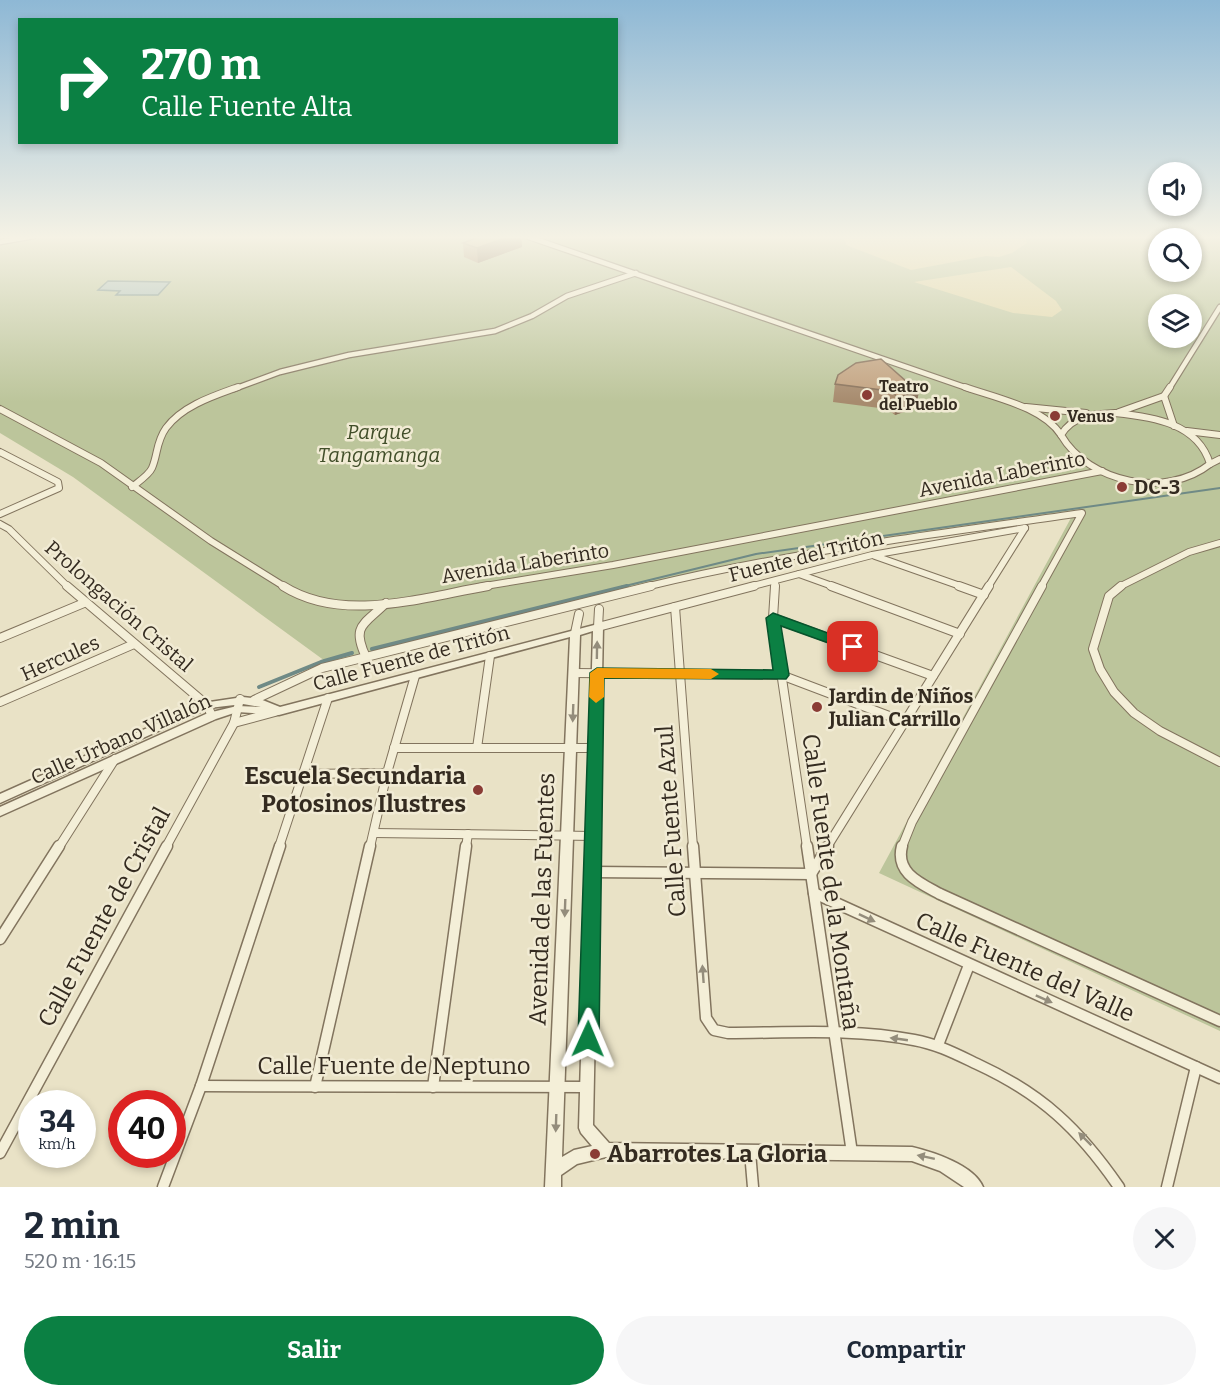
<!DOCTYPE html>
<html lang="es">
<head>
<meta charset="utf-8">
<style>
	body { margin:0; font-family:Bitter,serif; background:#f6f6f7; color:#1f2937; height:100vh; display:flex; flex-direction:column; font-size:22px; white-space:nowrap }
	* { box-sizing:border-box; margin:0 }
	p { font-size:20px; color:#747a83 }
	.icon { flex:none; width:33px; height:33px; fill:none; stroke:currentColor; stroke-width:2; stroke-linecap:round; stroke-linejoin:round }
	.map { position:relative; height:1187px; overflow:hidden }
	.side { display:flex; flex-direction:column; background:#fff; flex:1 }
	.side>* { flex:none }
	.top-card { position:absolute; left:18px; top:18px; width:600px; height:126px; border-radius:0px; box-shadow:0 3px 9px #0003; background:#0b8043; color:#fff; overflow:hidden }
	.controls { position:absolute; left:1148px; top:162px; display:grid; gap:12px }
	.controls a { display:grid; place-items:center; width:54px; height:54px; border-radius:50%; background:#fff; box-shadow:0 3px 9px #0003; font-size:30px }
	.speed { position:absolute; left:18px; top:1090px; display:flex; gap:12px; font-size:30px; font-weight:700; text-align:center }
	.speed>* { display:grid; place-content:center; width:78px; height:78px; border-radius:50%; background:#fff; box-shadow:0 3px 9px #0003; line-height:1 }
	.speed small { font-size:15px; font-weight:400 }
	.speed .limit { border:9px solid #d22; background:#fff; color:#111 }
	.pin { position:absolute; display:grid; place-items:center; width:51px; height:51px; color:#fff; margin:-26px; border-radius:12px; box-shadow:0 3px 9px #0006 }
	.me { position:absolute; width:66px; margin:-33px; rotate:1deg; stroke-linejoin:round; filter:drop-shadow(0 0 4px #0008) }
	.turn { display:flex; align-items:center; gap:21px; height:126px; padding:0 24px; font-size:27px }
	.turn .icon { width:78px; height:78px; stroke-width:2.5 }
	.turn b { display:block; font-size:42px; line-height:51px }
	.round { display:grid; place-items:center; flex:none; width:63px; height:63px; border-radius:32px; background:#f6f6f7 }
	.overview { display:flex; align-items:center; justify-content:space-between; height:102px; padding:0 24px }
	h1 { font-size:36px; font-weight:700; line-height:45px }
	.cta { display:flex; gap:12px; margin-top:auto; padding:12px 24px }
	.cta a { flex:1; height:69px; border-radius:36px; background:#0b8043; color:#fff; font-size:24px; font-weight:700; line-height:69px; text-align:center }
	.cta a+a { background:#f6f6f7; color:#1f2937 }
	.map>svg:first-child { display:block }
</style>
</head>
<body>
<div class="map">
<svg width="1220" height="1187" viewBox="0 0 1220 1187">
	<rect width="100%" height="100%" fill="#e9e2c6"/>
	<path fill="#bcc59b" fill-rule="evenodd" d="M0 236H1220V1031L879 873 1072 516 782 560 643 590 336 669 73 477 0 433ZM1158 238H1191V272H1158ZM1158 304H1191V338H1158Z"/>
	<g fill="#e1d7a6">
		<path d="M853 236H1025L1027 243 1012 253 999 257 986 256 911 270 846 245 844 239Z"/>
		<path d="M1011 267 1056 301 1062 310 1052 317 1013 313 914 282Z"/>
	</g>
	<path fill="#a7bdb8" stroke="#6f8a86" stroke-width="1.5" d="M108 281 170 282 158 295H116L120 291 98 290Z"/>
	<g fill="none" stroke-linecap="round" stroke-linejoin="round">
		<path stroke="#6f8a86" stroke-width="2" d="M621 587 756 554 1220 488"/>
		<g stroke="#6f8a86" stroke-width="4">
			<path d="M372 649 627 586"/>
			<path d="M259 687 321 662 352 653"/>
		</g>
		<g stroke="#82745e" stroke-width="7">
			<g id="minor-far3">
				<path d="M526 236 970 389"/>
				<path d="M0 242 34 236"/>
				<path d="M234 389 280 372 349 355 495 331 532 316 567 296 636 273"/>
				<path d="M1169 389 1220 307"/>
			</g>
		</g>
		<g stroke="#82745e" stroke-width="8">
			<g id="minor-far2">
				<path d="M965 387C996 398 1043 407 1061 435"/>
				<path d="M1164 396 1174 426"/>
				<path d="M1026 407 1086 413"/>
				<path d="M0 409 101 463 211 541 285 587"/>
				<path d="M1119 412 1164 396 1170 387"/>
				<path d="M1115 413C1153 417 1198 423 1210 464 1166 499 1089 483 1061 435 1073 415 1093 414 1115 413Z"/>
				<path d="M1187 431 1220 435"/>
				<path d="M0 452 58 482 59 488 0 514"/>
				<path d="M1210 464 1220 459"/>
				<path d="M132 487C138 482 149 475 152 468 158 454 156 442 166 428 182 406 213 396 238 387"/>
				<path d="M0 524 9 529 68 587"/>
				<path d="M875 556 963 587"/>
				<path d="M799 574 835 587"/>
				<path d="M479 587 613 565 1102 471"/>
				<path d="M645 587C789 552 936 534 1082 513L1041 587"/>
				<path d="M749 587 872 555 1025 528"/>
				<path d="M775 587V581"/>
				<path d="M988 587 1025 528"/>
				<path d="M1119 587 1189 552 1220 543"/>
			</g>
		</g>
		<g stroke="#82745e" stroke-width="10">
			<g id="minor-far1">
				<path d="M67 586 207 705 212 716"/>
				<path d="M283 586C343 624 423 597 488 586"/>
				<path d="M775 586 773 618 807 847"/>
				<path d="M831 586 960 634"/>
				<path d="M959 586 984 595"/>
				<path d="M1121 586 1109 596 1093 649 1100 669 1114 692 1134 713 1160 731 1220 762"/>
				<path d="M675 607 693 847"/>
				<path d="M599 609 598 627 754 586"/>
				<path d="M773 618 933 676"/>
				<path d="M575 633 579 614"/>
				<path d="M0 638 84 603"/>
				<path d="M366 657C351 625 364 625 386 603"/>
				<path d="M574 673 781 675 905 722"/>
				<path d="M254 700 322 668 651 586"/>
				<path d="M0 702 134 644"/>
				<path d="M234 723 275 712"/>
				<path d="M394 748H595"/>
				<path d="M477 748 490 656"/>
				<path d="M303 774 387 773"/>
				<path d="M374 833 593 836"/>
				<path d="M59 847 115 759"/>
				<path d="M166 847 234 723 240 699"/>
				<path d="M279 847 328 698"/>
				<path d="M370 847 387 773 415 676"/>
				<path d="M466 847 468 834"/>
				<path d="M827 847 989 586"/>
				<path d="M902 847 912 822 1042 586"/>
			</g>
		</g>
		<g stroke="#82745e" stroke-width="13">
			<g id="minor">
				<path d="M693 846 706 1018 714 1030 728 1033C789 1033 853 1028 914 1040 937 1044 956 1054 977 1064 1042 1094 1079 1129 1119 1187"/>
				<path d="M807 846 852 1153"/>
				<path d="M902 846C895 873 920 883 940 894L1220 1021"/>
				<path d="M592 872 811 874 828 846"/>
				<path d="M814 893 1220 1078"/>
				<path d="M0 939 59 846"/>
				<path d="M938 1045 969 965"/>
				<path d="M201 1086 587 1087"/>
				<path d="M315 1087 370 846"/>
				<path d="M433 1087 466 846"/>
				<path d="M750 1152 753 1187"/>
				<path d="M0 1153 167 846"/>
				<path d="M163 1187 201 1086 280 846"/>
				<path d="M1167 1187 1196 1067"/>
			</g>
		</g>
		<g stroke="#82745e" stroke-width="3">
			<path id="tertiary" d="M598 624 603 627 593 1125 609 1143 912 1147C933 1152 974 1165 983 1187H964L940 1171 912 1161 606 1157 577 1164 561 1175V1187H545L570 637 279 715 237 712 216 719 0 816V807L208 713 237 706 261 707 243 704 209 708 0 803V794L203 703 243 697 260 699 280 707ZM593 631 579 1128 581 1133 592 1146 574 1150 562 1157 580 635Z"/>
		</g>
		<use href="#minor-far3" stroke="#f4efd8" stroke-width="4.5"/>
		<use href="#minor-far2" stroke="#f4efd8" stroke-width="6"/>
		<use href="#minor-far1" stroke="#f4efd8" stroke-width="8"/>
		<use href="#minor" stroke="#f4efd8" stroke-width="10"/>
		<use href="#tertiary" fill="#f4efd8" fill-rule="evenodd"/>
	</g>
	<g fill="#a78b6e">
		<path d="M481 236H521L522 247 478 263 464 257 463 243Z"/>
		<path d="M906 381 920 385 917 402 912 409 895 415 887 409 833 402 835 384Z"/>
	</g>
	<g fill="#88715a">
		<path d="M510 236H521L522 247 478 263 477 248Z"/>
		<path d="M920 385 917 402 912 409 895 415 898 397Z"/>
	</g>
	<g fill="#c2a280" stroke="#88715a" stroke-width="1.5">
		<path d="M481 236H510L477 248 463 243Z"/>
		<path d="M881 359 906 381 920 385 916 391 898 397 890 391 835 384 838 375 856 363Z"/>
	</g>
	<defs><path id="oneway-solid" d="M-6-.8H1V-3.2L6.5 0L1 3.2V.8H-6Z" transform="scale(1.5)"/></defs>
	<g fill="#948d7c">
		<use href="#oneway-solid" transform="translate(597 650) rotate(-89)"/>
		<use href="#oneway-solid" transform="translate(573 713) rotate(92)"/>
		<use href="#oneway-solid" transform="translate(565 908) rotate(92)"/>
		<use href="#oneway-solid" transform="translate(867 918) rotate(25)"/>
		<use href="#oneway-solid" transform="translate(703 974) rotate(-94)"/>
		<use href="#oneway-solid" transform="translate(1044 999) rotate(24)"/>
		<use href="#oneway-solid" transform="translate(899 1039) rotate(-172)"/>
		<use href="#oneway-solid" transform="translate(556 1123) rotate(92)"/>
		<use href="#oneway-solid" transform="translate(1085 1139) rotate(-135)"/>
		<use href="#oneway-solid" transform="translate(926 1157) rotate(-168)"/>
	</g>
	<linearGradient id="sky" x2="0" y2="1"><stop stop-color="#8eb8d5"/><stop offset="0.59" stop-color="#f5f2e5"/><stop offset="1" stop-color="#f5f2e5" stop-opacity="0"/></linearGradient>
	<rect width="1220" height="402" fill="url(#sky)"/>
	<path fill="#0b8043" stroke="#07532c" stroke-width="1.5" d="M773 613 858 644 860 647 853 652 848 650 781 626 789 675 786 679 604 678 599 1039 596 1046 588 1049 581 1046 578 1039 590 673 597 668 773 670 766 618Z"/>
	<path fill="#f59e0b" d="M597 668 711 669 719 674 711 679 604 678V697L596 703 589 697 590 673Z"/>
	<g fill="#8a3c35" stroke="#f1ebd4" stroke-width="2">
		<circle cx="867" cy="395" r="6"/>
		<circle cx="1055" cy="416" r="6"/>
		<circle cx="1122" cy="487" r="6"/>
		<circle cx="817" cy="707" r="6"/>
		<circle cx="478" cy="790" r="6"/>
		<circle cx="595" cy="1154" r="6"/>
	</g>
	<g text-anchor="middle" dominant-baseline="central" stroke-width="5" stroke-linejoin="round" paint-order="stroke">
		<g font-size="16" font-weight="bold" fill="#342b20" stroke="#f1ebd4" text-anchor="start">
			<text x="879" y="386">Teatro<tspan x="879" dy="18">del Pueblo</tspan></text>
			<text x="1067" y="416">Venus</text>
		</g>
		<g font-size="20" font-style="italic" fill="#414e29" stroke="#f1ebd4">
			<text x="379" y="432">Parque<tspan x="379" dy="23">Tangamanga</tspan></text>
		</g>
		<g font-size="20" fill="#342b20" stroke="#f1ebd4">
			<text transform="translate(1002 474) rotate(-11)">Avenida Laberinto</text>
			<text transform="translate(806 556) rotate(-14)">Fuente del Tritón</text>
			<text transform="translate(525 563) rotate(-9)">Avenida Laberinto</text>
			<text transform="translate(119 606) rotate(41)">Prolongación Cristal</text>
			<text transform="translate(60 658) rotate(-24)">Hercules</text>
			<text transform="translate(411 658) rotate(-15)">Calle Fuente de Tritón</text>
			<text transform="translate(121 739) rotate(-24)">Calle Urbano Villalón</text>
		</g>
		<g font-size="20" font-weight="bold" fill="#342b20" stroke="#f1ebd4" text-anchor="start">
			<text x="1134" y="487">DC-3</text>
			<text x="829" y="696">Jardin de Niños<tspan x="829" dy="23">Julian Carrillo</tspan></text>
		</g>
		<g font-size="24" font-weight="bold" fill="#342b20" stroke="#f1ebd4" text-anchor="end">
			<text x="466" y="776">Escuela Secundaria<tspan x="466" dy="28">Potosinos Ilustres</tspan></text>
			<text x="607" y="1154" text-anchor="start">Abarrotes La Gloria</text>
		</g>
		<g font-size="24" fill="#342b20" stroke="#f1ebd4">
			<text transform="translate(671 821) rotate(-94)">Calle Fuente Azul</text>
			<text transform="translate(831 882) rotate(82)">Calle Fuente de la Montaña</text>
			<text transform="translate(542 899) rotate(-88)">Avenida de las Fuentes</text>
			<text transform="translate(104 917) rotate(-61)">Calle Fuente de Cristal</text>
			<text transform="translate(1025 967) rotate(24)">Calle Fuente del Valle</text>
			<text x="394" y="1066">Calle Fuente de Neptuno</text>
		</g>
	</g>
</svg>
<div class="controls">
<a><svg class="icon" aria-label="sound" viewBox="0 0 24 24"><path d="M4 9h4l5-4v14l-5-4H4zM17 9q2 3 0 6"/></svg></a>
<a><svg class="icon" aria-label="search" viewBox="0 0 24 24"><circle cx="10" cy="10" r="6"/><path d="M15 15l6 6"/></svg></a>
<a><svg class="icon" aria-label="layers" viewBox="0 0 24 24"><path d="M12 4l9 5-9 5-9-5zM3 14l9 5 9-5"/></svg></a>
</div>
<div class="speed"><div>34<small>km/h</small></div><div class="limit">40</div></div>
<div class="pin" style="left:853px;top:647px;background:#d93025"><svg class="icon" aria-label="arrive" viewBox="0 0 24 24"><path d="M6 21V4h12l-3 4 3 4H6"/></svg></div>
<svg class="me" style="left:588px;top:1039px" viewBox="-20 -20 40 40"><path d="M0-17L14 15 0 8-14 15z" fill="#0b8043" stroke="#fff" stroke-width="4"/></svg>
<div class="top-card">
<div class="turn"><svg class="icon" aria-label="right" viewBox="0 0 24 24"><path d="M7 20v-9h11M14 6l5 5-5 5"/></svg><div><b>270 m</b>Calle Fuente Alta</div></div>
</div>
</div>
<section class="side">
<div class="overview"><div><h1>2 min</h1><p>520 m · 16:15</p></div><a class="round"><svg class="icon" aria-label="close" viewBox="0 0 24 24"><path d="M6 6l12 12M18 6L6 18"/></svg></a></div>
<div class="cta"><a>Salir</a><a>Compartir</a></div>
</section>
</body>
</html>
